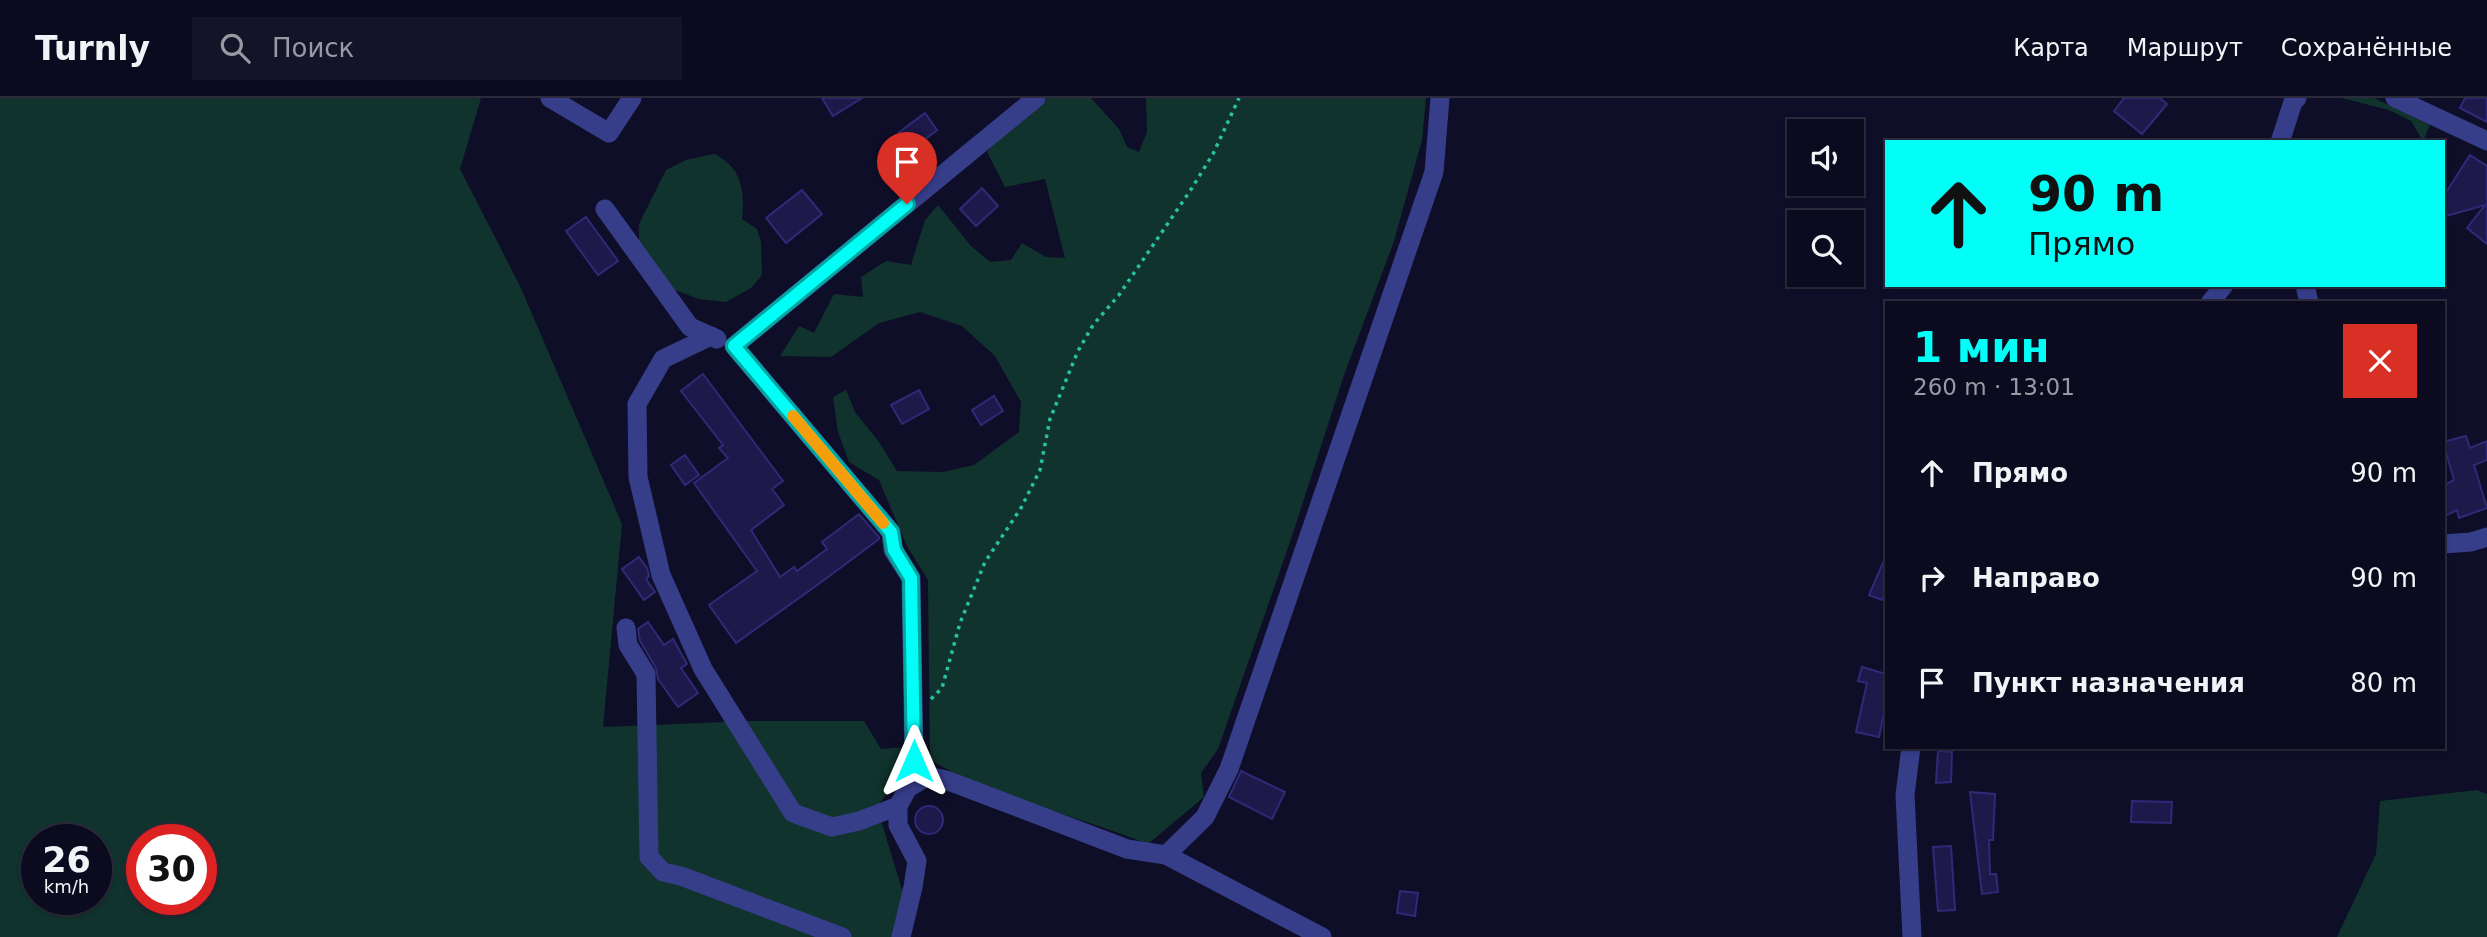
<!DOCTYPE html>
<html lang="ru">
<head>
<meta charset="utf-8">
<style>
	body { margin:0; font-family:"DejaVu Sans",sans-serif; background:#141327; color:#f1f3f6; height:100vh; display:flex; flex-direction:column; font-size:26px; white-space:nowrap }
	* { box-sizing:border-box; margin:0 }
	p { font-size:23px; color:#9a9aa4 }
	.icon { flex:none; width:38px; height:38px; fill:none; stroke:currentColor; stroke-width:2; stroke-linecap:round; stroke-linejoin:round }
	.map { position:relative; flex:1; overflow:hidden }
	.drawer { position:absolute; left:1885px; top:203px; width:560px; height:448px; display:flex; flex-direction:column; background:#0b0a1e; border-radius:0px; box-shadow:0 2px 5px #0004,0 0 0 2px #2b2b3c }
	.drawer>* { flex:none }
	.top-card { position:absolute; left:1885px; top:42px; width:560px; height:147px; border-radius:0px; box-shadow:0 2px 5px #0004,0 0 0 2px #2b2b3c; background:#01fff8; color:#111; overflow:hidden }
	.buttons { position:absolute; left:1787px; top:21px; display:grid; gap:14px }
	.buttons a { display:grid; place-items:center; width:77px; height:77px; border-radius:0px; background:#0b0a1e; box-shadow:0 2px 5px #0004,0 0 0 2px #2b2b3c; font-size:35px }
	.speed { position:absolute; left:21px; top:726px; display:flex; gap:14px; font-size:35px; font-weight:700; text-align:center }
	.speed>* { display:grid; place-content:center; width:91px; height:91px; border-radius:50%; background:#0b0a1e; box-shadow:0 2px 5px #0004,0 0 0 2px #2b2b3c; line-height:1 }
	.speed small { font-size:18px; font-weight:400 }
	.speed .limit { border:10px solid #d22; background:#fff; color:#111 }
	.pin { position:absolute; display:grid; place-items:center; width:60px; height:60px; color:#fff; margin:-72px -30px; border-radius:50% 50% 50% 0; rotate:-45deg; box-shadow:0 0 7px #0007 }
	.pin .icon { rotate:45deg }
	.me { position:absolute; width:77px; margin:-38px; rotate:0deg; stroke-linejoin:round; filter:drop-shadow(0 0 5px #0008) }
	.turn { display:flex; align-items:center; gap:24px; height:147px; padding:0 28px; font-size:32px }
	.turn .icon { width:91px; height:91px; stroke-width:2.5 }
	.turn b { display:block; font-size:49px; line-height:60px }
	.round { display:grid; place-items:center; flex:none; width:74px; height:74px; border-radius:0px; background:#141327 }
	.summary { display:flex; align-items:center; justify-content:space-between; height:119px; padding:0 28px }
	h1 { font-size:42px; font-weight:800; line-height:52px; color:#01fff8 }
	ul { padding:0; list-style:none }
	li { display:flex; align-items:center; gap:21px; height:105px; padding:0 28px }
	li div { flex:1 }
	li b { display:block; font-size:26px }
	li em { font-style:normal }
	header { display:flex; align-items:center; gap:42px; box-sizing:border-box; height:98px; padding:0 35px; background:#0b0a1e; border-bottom:2px solid #2b2b3c }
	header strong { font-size:33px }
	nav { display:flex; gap:38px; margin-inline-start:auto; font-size:24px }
	.search { width:490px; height:63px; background:#141327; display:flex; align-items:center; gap:18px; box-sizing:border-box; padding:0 24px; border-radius:0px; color:#9a9aa4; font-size:26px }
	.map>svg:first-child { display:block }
</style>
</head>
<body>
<header>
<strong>Turnly</strong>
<div class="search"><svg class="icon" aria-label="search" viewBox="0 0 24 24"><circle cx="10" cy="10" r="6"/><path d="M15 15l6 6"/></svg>Поиск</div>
<nav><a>Карта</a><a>Маршрут</a><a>Сохранённые</a></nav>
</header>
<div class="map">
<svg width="2487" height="839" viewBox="0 0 2487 839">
	<rect width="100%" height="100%" fill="#0f0e28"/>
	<g fill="#11332d" fill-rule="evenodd">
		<path d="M0 0H481L460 71 521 190 622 426 603 629 750 623H864L881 651 907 649 890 691 877 709 905 802 895 839H0ZM37 742H96V802H37ZM142 742H201V802H142Z"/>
		<path d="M1047 0H1091L1119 31 1127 49 1139 54 1147 34 1146 0H1426L1422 42 1394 143 1343 280 1291 441 1218 651 1201 675 1204 699 1148 746C1075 717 999 701 930 662L928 482 907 448 879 382 849 364 838 334 833 299 846 292 855 314 879 344 897 373 943 374 974 367 1019 334 1021 304 995 258 962 228 920 214 879 225 831 259 780 258 799 228 814 235 834 196 863 199 861 179 886 163 911 167 925 122 938 107 971 148 990 164 1011 162 1022 145 1046 159 1065 160 1045 81 1005 89 987 54 998 40Z"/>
		<path d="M2342 0H2374L2430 27 2423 43 2411 23 2389 12Z"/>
		<path d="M714 56C742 69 745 93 742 121L757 131 761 144 762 177 751 190 726 204 699 201 672 191 639 150V126L666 72 686 62Z"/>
		<path d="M2477 692 2487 696V839H2337L2376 756 2380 703Z"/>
	</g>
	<g fill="#1d194a" stroke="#2f2a78" stroke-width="2">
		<path d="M822 0H862L833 18Z"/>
		<path d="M2124 0H2160L2167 6 2142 36 2114 13Z"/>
		<path d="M2465 0H2487V24L2460 10Z"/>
		<path d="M925 15 937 32 911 52 898 35Z"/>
		<path d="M2470 57 2487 68V146L2467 130 2485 107 2443 119V99Z"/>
		<path d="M982 90 998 108 976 128 960 111Z"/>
		<path d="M802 92 822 116 786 145 766 120Z"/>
		<path d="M586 119 618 163 598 177 566 133Z"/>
		<path d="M703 276 783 383 772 391 784 407 751 432 780 479 794 469 797 473 827 451 822 444 859 416 879 439V441L820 485 736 545 709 507 757 473 694 385 728 360 719 350 723 347 681 293Z"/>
		<path d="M919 292 929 311 902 326 891 307Z"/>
		<path d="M994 298 1003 313 981 327 972 312Z"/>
		<path d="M2466 338 2470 350 2487 343V362L2474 367 2487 410 2459 420 2457 412 2443 419V388L2454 382 2443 344Z"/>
		<path d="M685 357 699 377 685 387 671 367Z"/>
		<path d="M1886 458V492L1882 502 1869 497Z"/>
		<path d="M639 459 647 470 649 478 646 481 655 494 644 502 622 471Z"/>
		<path d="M648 524 664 547 673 541 687 566 681 570 698 595 678 609 658 581 656 570 640 543 638 531Z"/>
		<path d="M1862 569 1886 576V606L1879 639 1856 634 1867 585 1858 583Z"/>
		<path d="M1938 653 1952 654 1951 684 1936 685Z"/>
		<path d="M1241 673 1285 694 1272 721 1229 699Z"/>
		<path d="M1970 694 1995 696 1993 742H1989L1990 776H1996L1998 794 1982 796Z"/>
		<path d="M2132 703 2172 704 2171 725 2131 724Z"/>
		<circle cx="929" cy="722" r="14"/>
		<path d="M1951 748 1955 812 1938 813 1933 749Z"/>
		<path d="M1400 793 1418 795 1415 818 1397 815Z"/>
	</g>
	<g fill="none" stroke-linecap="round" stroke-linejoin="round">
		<path stroke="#28c1a4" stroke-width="3.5" stroke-dasharray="3.5 5" stroke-linecap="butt" d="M931 601 942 590 960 525 985 464 1021 410 1040 372 1050 321 1078 253 1093 227 1119 197 1190 93 1213 56 1239 0"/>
		<g stroke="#363e8a" stroke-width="19">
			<path d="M550 0 609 35 632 0"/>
			<path d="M1036 0 734 248 891 434 893 452 911 480 914 663 928 678 946 682 1127 751 1166 757 1322 839"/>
			<path d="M2395 0 2487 43"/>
			<path d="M2280 44 2293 4 2297 0"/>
			<path d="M605 111 690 229 717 241"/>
			<path d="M2305 187 2309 205"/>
			<path d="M2210 205 2224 187"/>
			<path d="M711 238 663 261 637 306 638 379 661 477 703 571 793 715 832 729 859 723 898 708"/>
			<path d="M2443 446 2471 444 2487 439"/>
			<path d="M626 530 628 547 646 576 649 759 663 774 681 778 842 839"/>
			<path d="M1911 649 1905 697 1912 839"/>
			<path d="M1166 757 1205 719 1229 671 1434 74 1440 0"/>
			<path d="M901 839 913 789 917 763 898 727V708L908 690 928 678"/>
		</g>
	</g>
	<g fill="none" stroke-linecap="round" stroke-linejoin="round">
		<g stroke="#01a6a1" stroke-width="18">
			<path id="route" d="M907 106 734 248 891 434 894 452 911 480 914 663"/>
		</g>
		<use href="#route" stroke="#01fff8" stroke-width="12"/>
		<path stroke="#f59e0b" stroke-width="12" d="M793 318 883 425"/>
	</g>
</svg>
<div class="buttons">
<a><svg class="icon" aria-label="sound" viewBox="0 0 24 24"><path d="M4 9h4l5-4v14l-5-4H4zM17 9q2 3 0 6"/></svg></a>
<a><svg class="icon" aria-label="search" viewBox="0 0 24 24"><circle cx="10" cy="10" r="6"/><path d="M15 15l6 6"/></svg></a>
</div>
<div class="speed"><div>26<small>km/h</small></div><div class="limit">30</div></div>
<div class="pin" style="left:907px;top:106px;background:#d93025"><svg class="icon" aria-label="arrive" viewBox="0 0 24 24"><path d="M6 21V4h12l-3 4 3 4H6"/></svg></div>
<svg class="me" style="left:914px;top:663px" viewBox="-20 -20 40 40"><path d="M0-17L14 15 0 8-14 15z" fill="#01fff8" stroke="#fff" stroke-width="4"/></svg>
<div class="top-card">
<div class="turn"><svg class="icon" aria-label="ahead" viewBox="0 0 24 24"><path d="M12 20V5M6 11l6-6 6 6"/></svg><div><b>90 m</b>Прямо</div></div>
</div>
<section class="drawer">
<div class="summary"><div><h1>1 мин</h1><p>260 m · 13:01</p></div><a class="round" style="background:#d93025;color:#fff"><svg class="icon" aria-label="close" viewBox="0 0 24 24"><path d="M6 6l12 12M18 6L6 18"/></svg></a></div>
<ul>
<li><svg class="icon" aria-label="ahead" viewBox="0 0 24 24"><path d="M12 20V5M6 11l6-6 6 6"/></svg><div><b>Прямо</b></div><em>90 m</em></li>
<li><svg class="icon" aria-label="right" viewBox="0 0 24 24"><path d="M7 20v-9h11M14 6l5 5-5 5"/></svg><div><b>Направо</b></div><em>90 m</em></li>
<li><svg class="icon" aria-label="arrive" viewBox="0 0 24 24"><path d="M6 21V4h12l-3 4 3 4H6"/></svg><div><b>Пункт назначения</b></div><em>80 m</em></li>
</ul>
</section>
</div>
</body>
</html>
